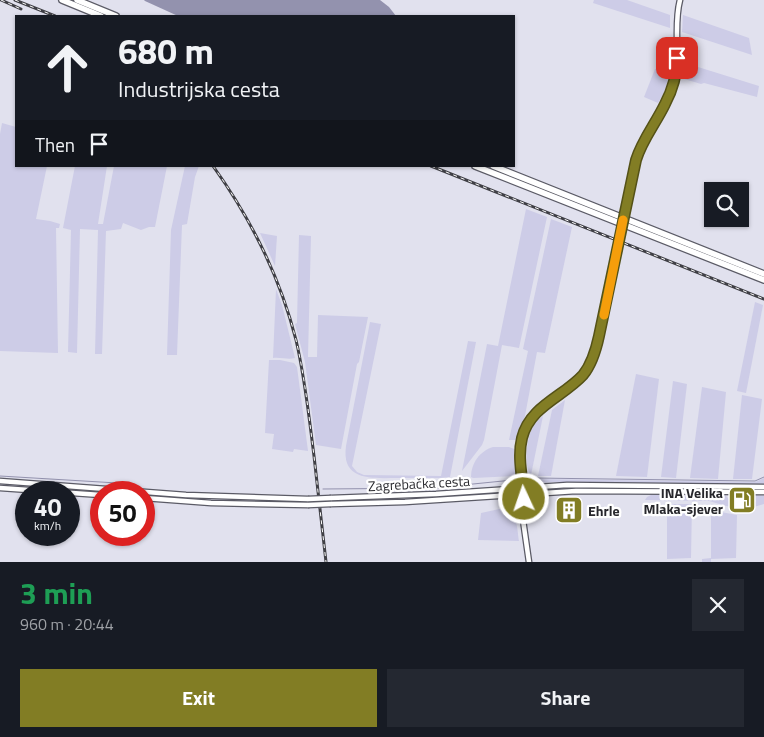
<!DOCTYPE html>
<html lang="en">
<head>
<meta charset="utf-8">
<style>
	body { margin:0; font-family:"Titillium Web",sans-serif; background:#242831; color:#f1f3f6; height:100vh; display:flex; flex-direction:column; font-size:19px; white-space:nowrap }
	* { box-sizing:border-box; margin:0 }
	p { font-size:16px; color:#9ea1a6 }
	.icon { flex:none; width:28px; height:28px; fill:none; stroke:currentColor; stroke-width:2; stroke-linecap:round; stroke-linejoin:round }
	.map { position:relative; height:562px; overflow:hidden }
	.side { display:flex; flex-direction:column; background:#171b24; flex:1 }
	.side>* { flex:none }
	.hud { position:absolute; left:15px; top:15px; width:500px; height:152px; border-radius:0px; box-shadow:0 1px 4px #0004; background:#171b24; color:#f1f3f6; overflow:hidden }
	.fabs { position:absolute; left:704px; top:182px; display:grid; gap:10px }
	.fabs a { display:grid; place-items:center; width:45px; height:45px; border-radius:0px; background:#171b24; box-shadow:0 1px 4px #0004; font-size:25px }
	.speed { position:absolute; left:15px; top:481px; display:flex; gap:10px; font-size:25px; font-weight:700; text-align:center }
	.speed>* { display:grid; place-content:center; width:65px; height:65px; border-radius:50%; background:#171b24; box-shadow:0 1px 4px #0004; line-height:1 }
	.speed small { font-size:12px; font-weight:400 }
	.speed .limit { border:8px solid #d22; background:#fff; color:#111 }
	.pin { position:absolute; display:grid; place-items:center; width:42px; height:42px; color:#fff; margin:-21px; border-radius:10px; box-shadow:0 2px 8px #0006 }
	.me { position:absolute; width:55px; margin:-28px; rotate:357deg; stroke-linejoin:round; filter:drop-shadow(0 0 4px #0008) }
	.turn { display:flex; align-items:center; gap:18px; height:105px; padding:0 20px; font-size:22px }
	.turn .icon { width:65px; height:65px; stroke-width:2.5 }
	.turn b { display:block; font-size:35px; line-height:42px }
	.then { display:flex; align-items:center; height:48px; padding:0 20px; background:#0003; gap:10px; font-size:19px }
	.round { display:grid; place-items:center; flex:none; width:52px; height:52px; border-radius:0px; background:#242831 }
	.head { display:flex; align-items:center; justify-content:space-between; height:85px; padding:0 20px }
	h1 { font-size:30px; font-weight:700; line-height:38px; color:#1e9e55 }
	.cta { display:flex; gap:10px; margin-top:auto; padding:10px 20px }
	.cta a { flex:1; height:58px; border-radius:0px; background:#827d24; color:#fff; font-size:20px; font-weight:700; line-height:58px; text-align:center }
	.cta a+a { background:#242831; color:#f1f3f6 }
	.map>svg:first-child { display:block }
</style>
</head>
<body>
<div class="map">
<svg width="764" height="562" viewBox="0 0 764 562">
	<rect width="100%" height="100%" fill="#e1e1ee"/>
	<g fill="#cdcce7">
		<path d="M594 0H627L670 15V28L593 3Z"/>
		<path d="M683 15 749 38 752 55 682 32Z"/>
		<path d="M682 62 759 86 757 97 704 83 701 84 681 78Z"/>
		<path d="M655 69 670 73 664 93 658 103 644 97Z"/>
		<path d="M2 123 16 127V166H47L36 219 50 221 60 224 59 228H56L58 353 0 351V134Z"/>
		<path d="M75 166H107L98 224H103L114 166H167L155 227H149L141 230 123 223 121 229 106 231 102 354H95L98 230 80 229 77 353 68 352 71 230 63 228Z"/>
		<path d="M185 166H199L195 177 187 224 182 225 177 355H167L171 230Z"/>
		<path d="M526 209 547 217 519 348 502 345 484 440 482 445 462 471 487 344 498 346Z"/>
		<path d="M551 219 572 227 545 353 537 352 524 421 518 439 517 440H509L528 351 523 349Z"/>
		<path d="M260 233 277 236 275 266Z"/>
		<path d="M299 235 311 236 308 357H317L318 315 368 317 359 362 357 364 341 449 316 445 305 362 295 324 297 323Z"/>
		<path d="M276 289 282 305 295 358C288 360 281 357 273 358Z"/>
		<path d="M755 302 763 305 746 393 737 391Z"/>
		<path d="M370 322 381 324 352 466 357 472 364 475 441 476 468 341 476 342 450 477 440 478C426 478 412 478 398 478 373 478 341 482 346 446Z"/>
		<path d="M269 360H280L294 363 297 367 308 451 294 449 293 452 272 449 274 434 265 433Z"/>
		<path d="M636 374 659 379 647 477 616 476Z"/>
		<path d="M673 381 687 384 676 478 661 477Z"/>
		<path d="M702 387 726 392 718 479 690 478Z"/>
		<path d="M742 395 762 399 752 479H733Z"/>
		<path d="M565 400 551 476H538L552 410Z"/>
		<path d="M543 416 531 475C523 466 527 438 532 428 535 423 539 419 543 416Z"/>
		<path d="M493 447H509L517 450 518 452 516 476 473 478 471 477C471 463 480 451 493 447Z"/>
		<path d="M534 476V479L755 482 764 478V484L755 485 557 482 536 483 529 480V477Z"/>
		<path d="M683 493 699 495H725L728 498 731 502H734V505L739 507H746V502H749L751 500 754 503 756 501 753 497 756 495 764 496V504L747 509 726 506 709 501 645 500 647 497 651 495H671Z"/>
		<path d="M667 504H692L691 558 667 559Z"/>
		<path d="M504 508C518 513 517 529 519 541L478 540 481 513Z"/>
		<path d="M711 509 721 512 737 515 736 558 711 559V562H702V559L711 558Z"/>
	</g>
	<path fill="#9392ae" d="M144 0H380L389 7 396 16H178L145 1Z"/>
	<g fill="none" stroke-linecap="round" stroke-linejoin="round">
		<g stroke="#9392ae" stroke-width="1">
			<path d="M0 476 117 483"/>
			<path d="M534 478 755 481 764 477"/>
			<path d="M323 489 442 488 463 485 513 480"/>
		</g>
		<g stroke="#5b5b66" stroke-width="7">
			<g id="secondary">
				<path d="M629 190C633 174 636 157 643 142 654 122 668 103 674 80 681 54 673 26 680 0"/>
				<path d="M521 470 523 488 524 517"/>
				<path d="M524 476 530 482 538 485"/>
				<path d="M0 481 186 495 308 499"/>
				<path d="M0 488 101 495"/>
				<path d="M505 496 514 500 519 508"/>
				<path d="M144 498 211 503 308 505"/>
				<path d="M331 498 436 494 567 485 764 487"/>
				<path d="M331 504 405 502 576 491 764 492"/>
				<path d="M529 562 523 520 520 508 519 488 521 445 522 438 528 424 537 412 573 384 584 374 588 367 596 350 614 269"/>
			</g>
		</g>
		<g stroke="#5b5b66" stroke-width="8">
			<g id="motorway">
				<path d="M62 0 101 16"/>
				<path d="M77 0 116 16"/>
				<path d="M475 166 764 280"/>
				<path d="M493 166 764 274"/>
			</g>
		</g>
		<use href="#secondary" stroke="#fff" stroke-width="4.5"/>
		<use href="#motorway" stroke="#fff" stroke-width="5.5"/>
		<g stroke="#3f3f45" stroke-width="3">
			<g id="rail">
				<path d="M1 0 21 9"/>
				<path d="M15 0 55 16"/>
				<path d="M213 166C251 219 280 277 296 340 305 378 309 417 314 456 318 492 322 527 326 562"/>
				<path d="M431 166 764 299"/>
			</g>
		</g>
		<use href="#rail" stroke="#fff" stroke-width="1" stroke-dasharray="4" stroke-linecap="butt"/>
		<g stroke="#5b5b66" stroke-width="7" stroke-linecap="butt">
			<g id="secondary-bridge">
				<path d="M614 269 629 190"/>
				<path d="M308 499 331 498"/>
				<path d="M308 505 331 504"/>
			</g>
		</g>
		<use href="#secondary-bridge" stroke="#fff" stroke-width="4.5"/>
	</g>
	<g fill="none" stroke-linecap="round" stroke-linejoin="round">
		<g stroke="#545117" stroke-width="12">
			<path id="route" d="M524 499C523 479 517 458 522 438 530 406 563 397 583 375 592 364 596 350 599 336L636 160C642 140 656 123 665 104 673 89 677 74 677 58"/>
		</g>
		<use href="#route" stroke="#827d24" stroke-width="9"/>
		<path stroke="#f59e0b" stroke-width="9" d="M604 315 623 220"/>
	</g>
	<defs>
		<g id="fuel-square" transform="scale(1.4375)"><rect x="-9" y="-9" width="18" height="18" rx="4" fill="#827d24" stroke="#fff"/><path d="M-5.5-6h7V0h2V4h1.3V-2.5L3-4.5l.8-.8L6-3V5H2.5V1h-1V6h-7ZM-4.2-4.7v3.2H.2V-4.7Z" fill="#fff"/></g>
		<g id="building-square" transform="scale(1.4375)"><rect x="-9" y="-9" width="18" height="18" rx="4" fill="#827d24" stroke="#fff"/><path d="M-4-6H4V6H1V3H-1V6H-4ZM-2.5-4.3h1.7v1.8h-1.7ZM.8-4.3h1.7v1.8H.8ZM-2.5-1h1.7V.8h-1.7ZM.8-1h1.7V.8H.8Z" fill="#fff"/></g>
	</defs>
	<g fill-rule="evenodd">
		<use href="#fuel-square" x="742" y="500"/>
		<use href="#building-square" x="569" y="510"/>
	</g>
	<g text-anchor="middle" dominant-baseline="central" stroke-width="4.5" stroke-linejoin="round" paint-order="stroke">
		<g font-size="14" fill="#27272c" stroke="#fff">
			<text transform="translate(419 483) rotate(-3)">Zagrebačka cesta</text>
		</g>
		<g font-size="14" font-weight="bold" fill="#27272c" stroke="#fff" text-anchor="end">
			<text x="723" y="492">INA Velika<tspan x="723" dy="16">Mlaka-sjever</tspan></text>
			<text x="588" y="510" text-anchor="start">Ehrle</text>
		</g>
	</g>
</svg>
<div class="fabs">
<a><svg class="icon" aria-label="search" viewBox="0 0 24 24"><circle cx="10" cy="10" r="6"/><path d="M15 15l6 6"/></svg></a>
</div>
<div class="speed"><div>40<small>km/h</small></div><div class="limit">50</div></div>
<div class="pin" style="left:677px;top:58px;background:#d93025"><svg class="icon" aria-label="arrive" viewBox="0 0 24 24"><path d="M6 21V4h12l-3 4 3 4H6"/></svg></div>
<svg class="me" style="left:524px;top:499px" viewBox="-20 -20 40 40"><circle r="17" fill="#827d24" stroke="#fff" stroke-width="3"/><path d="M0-11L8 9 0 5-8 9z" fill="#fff"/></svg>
<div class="hud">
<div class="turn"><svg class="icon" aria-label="ahead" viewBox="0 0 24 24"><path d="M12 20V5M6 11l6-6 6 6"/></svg><div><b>680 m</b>Industrijska cesta</div></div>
<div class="then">Then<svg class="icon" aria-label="arrive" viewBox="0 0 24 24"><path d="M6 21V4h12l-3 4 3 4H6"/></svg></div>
</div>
</div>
<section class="side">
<div class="head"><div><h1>3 min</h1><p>960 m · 20:44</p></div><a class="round"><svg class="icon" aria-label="close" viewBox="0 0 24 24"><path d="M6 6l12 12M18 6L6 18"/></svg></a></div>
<div class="cta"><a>Exit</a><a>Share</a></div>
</section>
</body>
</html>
